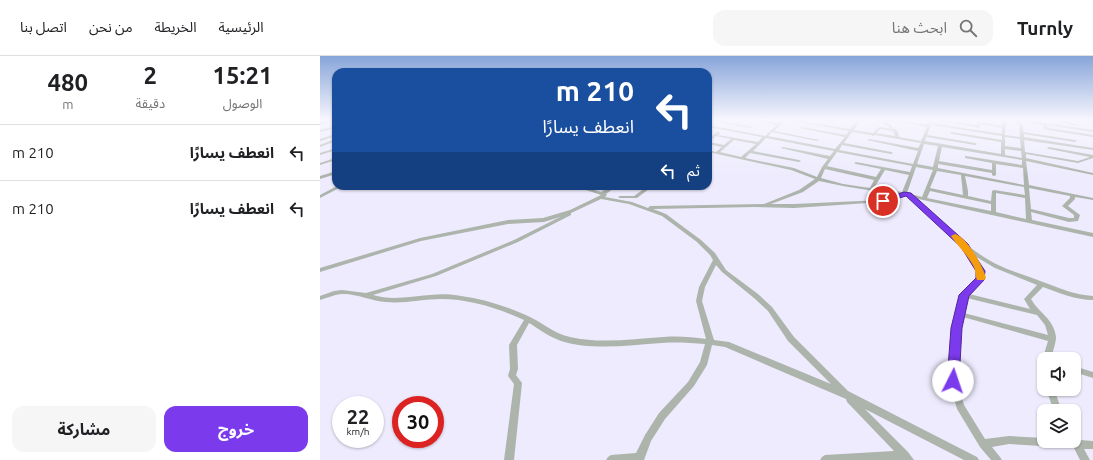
<!DOCTYPE html>
<html lang="ar">
<head>
<meta charset="utf-8">
<style>
	body { margin:0; font-family:Ubuntu,"Noto Sans Arabic",sans-serif; background:#f6f6f6; color:#202124; direction:rtl; height:100vh; display:flex; flex-direction:column; font-size:15px; white-space:nowrap }
	* { box-sizing:border-box; margin:0 }
	p { font-size:13px; color:#757577 }
	.icon { flex:none; width:22px; height:22px; fill:none; stroke:currentColor; stroke-width:2; stroke-linecap:round; stroke-linejoin:round }
	.map { position:relative; flex:1; overflow:hidden; direction:ltr }
	.sheet { display:flex; flex-direction:column; background:#fff; width:320px }
	.sheet>* { flex:none }
	.top-card { position:absolute; left:12px; top:12px; width:380px; height:122px; border-radius:12px; box-shadow:0 1px 3px #0004; direction:rtl; background:#1a4fa0; color:#fff; overflow:hidden }
	.fabs { position:absolute; left:717px; top:296px; display:grid; gap:8px }
	.fabs a { display:grid; place-items:center; width:44px; height:44px; border-radius:8px; background:#fff; box-shadow:0 1px 3px #0004; font-size:20px }
	.speed { position:absolute; left:12px; top:340px; display:flex; gap:8px; font-size:20px; font-weight:700; text-align:center }
	.speed>* { display:grid; place-content:center; width:52px; height:52px; border-radius:50%; background:#fff; box-shadow:0 1px 3px #0004; line-height:1 }
	.speed small { font-size:10px; font-weight:400 }
	.speed .limit { border:6px solid #d22; background:#fff; color:#111 }
	.pin { position:absolute; display:grid; place-items:center; width:34px; height:34px; color:#fff; margin:-17px; border:2px solid #fff; border-radius:50%; box-shadow:0 1px 4px #0007 }
	.me { position:absolute; width:44px; margin:-22px; rotate:4deg; stroke-linejoin:round; filter:drop-shadow(0 0 3px #0008) }
	.turn { display:flex; align-items:center; gap:14px; height:84px; padding:0 12px; font-size:18px }
	.turn .icon { width:52px; height:52px; stroke-width:2.5 }
	.turn b { display:block; font-size:28px; line-height:34px }
	.then { display:flex; align-items:center; height:38px; padding:0 12px; background:#0003; gap:8px; font-size:15px }
	.eta { display:flex; justify-content:space-evenly; align-items:center; height:68px; text-align:center }
	.eta b { font-size:24px; font-weight:700; line-height:28px }
	.primary-button { display:flex; gap:8px; margin-top:auto; padding:8px 12px }
	.primary-button a { flex:1; height:46px; border-radius:12px; background:#7c3aed; color:#fff; font-size:16px; font-weight:700; line-height:46px; text-align:center }
	.primary-button a+a { background:#f6f6f6; color:#202124 }
	ul { padding:0; list-style:none }
	li { display:flex; align-items:center; gap:12px; height:56px; padding:0 12px; border-top:1px solid #e0e0e0 }
	li div { flex:1 }
	li b { display:block; font-size:15px }
	li em { font-style:normal }
	header { display:flex; align-items:center; gap:24px; box-sizing:border-box; height:56px; padding:0 20px; background:#fff; border-bottom:1px solid #e0e0e0 }
	header strong { font-size:19px }
	nav { display:flex; gap:22px; margin-inline-start:auto; font-size:14px }
	.search { width:280px; height:36px; background:#f6f6f6; display:flex; align-items:center; gap:10px; box-sizing:border-box; padding:0 14px; border-radius:12px; color:#757577; font-size:15px }
	main { display:flex; flex:1; min-height:0 }
	.map>svg:first-child { display:block }
</style>
</head>
<body>
<header>
<strong>Turnly</strong>
<div class="search"><svg class="icon" aria-label="search" viewBox="0 0 24 24"><circle cx="10" cy="10" r="6"/><path d="M15 15l6 6"/></svg>ابحث هنا</div>
<nav><a>الرئيسية</a><a>الخريطة</a><a>من نحن</a><a>اتصل بنا</a></nav>
</header>
<main>
<div class="map">
<svg width="773" height="404" viewBox="0 0 773 404">
	<rect width="100%" height="100%" fill="#edebfd"/>
	<g fill="none" stroke-linecap="round" stroke-linejoin="round">
		<g fill="#adb4ac" fill-rule="evenodd">
			<path d="M11 64H16L0 69V67Z"/>
			<path d="M389 64H396L432 71 430 72Z"/>
			<path d="M433 64H440L459 67 462 64H466L454 75 499 84 497 85 452 76 448 80 515 93 525 81 480 72 482 71 526 79 529 75 467 64H474L530 73 537 64H541L534 74 553 77 559 71 575 73 577 74 579 81 601 85 607 71C596 69 576 62 567 67L572 70V72H571L562 67 568 64H586L587 65 607 69 609 64H613L612 67 682 78V72L660 68V71L658 72 656 71 615 64H623L657 69 658 66H659L682 70V64H686L685 79 700 81 699 69 696 67V64H706L773 74V76L727 69V71L729 72 773 79V81L728 74 724 73 723 69 700 65V66L703 68V76L755 84 757 85 755 86 704 78V81L773 92V94L704 84 705 96 758 105 770 101 729 93 727 92 729 91 773 99V102L758 107 706 98V102L773 117V119L706 105 709 129 773 142V144L755 141V143L748 150 760 159 758 165 749 166 711 156 712 164 773 177V181L594 142C618 163 646 192 674 207 690 215 707 220 723 226 739 232 755 239 773 240V244C756 244 739 237 723 231L711 243C719 257 734 263 736 281 736 288 732 295 732 303H724V298L728 285 643 261 641 272 637 325 644 349 665 383 689 380 724 382V385H754V382H756L760 384 773 385V393H764L770 404H760L754 392 689 388 672 391 680 401 682 404H671L660 391 637 353 629 325 633 272 641 239 658 222V218L654 209 643 191 587 140H584L563 146 474 152 435 151 333 153 346 158 381 184 395 197 406 214 438 238 452 251 474 281 528 335 657 401 659 404H644L545 353 588 396 594 404H500L502 401 505 399 574 395 527 346 526 343 405 291 392 289 387 309 374 330 345 363 331 385 324 404H286L288 401 291 399 316 397 325 379 339 357 368 326 380 306 385 288C371 287 356 286 342 287 309 289 274 295 241 285 230 281 220 274 209 267L197 289 198 313 196 319 202 327 194 404H184L194 328 188 320 190 313 189 289 204 264C178 252 149 243 121 243 103 243 84 248 66 246 51 245 36 237 21 238 13 239 7 242 0 244V240L14 235 22 234 46 237 112 218 194 184 240 161 224 166 188 168 101 185 0 216V212L100 182 188 164 223 162 250 154 281 139 254 130H261L281 136 292 130H297L286 138 287 139 285 141 312 146 328 152 330 150 444 148 479 134 495 123 471 114 388 96V94L396 96 402 91 388 88V83L397 76H399L400 77 398 79 438 86 442 81 388 71V69L445 80 457 69ZM611 69 682 80V84L632 76 630 77 632 78 681 86V98L605 85 606 81 655 89 657 88 655 87 607 79ZM560 73 573 75 575 80 556 77ZM532 76 551 79 553 80 555 79 601 87 598 92 549 83 547 84 598 95 593 108 519 94 522 89 571 98 573 97 571 96 524 87ZM396 80 411 83 404 89 389 86ZM685 81 700 83 701 92 685 90ZM446 82 514 95 510 100 463 91 461 92 508 103 502 111 497 121 474 112 425 102 430 97 479 106 481 105 479 104 433 95ZM414 84 436 88 421 101 400 96ZM604 88 618 90 613 111 597 108ZM622 91 702 104V109L646 100H645V102L672 107V114L619 105ZM685 93 701 95 702 102 685 99ZM517 96 592 110 590 116 536 106 534 107 536 108 561 113 556 121 507 110ZM618 108 672 117V119L674 120 676 119V108L703 112 704 129 618 112ZM596 111 613 114 602 141 587 137ZM505 113 554 124 550 132 523 128 501 122ZM565 114 589 119 582 136 554 132ZM617 115 641 119 643 139 610 132ZM645 120 704 131 705 139 674 134 672 135 671 145 648 140V135ZM499 125 523 130 578 139 562 144 474 148H451L483 136ZM709 132 750 140V142L742 150 754 159V162H749L711 153ZM610 135 671 148V155L607 142ZM676 137 705 142 706 163 676 156ZM281 143 309 148 342 160 377 186 390 199 393 204 379 231 376 245 386 283C372 281 358 280 344 281 312 283 281 288 250 281 235 278 223 267 210 261 189 251 164 243 141 240 131 238 121 238 110 239 92 240 72 245 53 239L116 220 198 186 251 159V157ZM653 199 675 212 717 229 704 243 710 253 649 238 664 222 663 213ZM396 209 402 216 434 242 448 255 468 285 511 328 409 286 394 284 382 245 385 231ZM647 242 717 259 725 269 728 279 644 257Z"/>
			<path d="M505 64H512L515 65 513 66Z"/>
			<path d="M736 64H741L758 69 756 70Z"/>
			<path d="M769 64H773V66Z"/>
			<path d="M16 70V72L0 76V74Z"/>
			<path d="M16 78V80L0 85V83Z"/>
			<path d="M15 83H16V85L0 91V89Z"/>
			<path d="M16 92V94L0 99V97Z"/>
			<path d="M15 102H16V104L0 109V107Z"/>
			<path d="M16 115V118L0 123V120Z"/>
			<path d="M17 130H23L0 142V139Z"/>
			<path d="M328 130H333L317 142H300L298 141 300 140H314Z"/>
			<path d="M754 310 773 316V322L754 316Z"/>
			<path d="M726 333H734L742 355H734Z"/>
		</g>
	</g>
	<linearGradient id="sky" x2="0" y2="1"><stop stop-color="#87a5d9"/><stop offset="0.53" stop-color="#f7f6fe"/><stop offset="1" stop-color="#f7f6fe" stop-opacity="0"/></linearGradient>
	<rect width="773" height="120" fill="url(#sky)"/>
	<path fill="#7c3aed" stroke="#51269a" d="M584 136 591 137 648 188 653 197 665 215 664 224 649 240 642 272 639 325 637 328 633 330 628 328 627 325 631 272 639 239 656 222V215L641 191 586 140 563 147 559 145Z"/>
	<path fill="#f59e0b" d="M635 178C647 181 663 210 666 222L664 224H657C655 220 656 215 654 211 649 201 638 190 631 180Z"/>
</svg>
<div class="fabs">
<a><svg class="icon" aria-label="sound" viewBox="0 0 24 24"><path d="M4 9h4l5-4v14l-5-4H4zM17 9q2 3 0 6"/></svg></a>
<a><svg class="icon" aria-label="layers" viewBox="0 0 24 24"><path d="M12 4l9 5-9 5-9-5zM3 14l9 5 9-5"/></svg></a>
</div>
<div class="speed"><div>22<small>km/h</small></div><div class="limit">30</div></div>
<div class="pin" style="left:563px;top:145px;background:#d93025"><svg class="icon" aria-label="arrive" viewBox="0 0 24 24"><path d="M6 21V4h12l-3 4 3 4H6"/></svg></div>
<svg class="me" style="left:633px;top:325px" viewBox="-20 -20 40 40"><circle r="19" fill="#fff"/><path d="M0-13L10 11 0 6-10 11z" fill="#7c3aed"/></svg>
<div class="top-card">
<div class="turn"><svg class="icon" aria-label="left" viewBox="0 0 24 24"><path d="M17 20v-9H6M10 6l-5 5 5 5"/></svg><div><b>210 m</b>انعطف يسارًا</div></div>
<div class="then">ثم<svg class="icon" aria-label="left" viewBox="0 0 24 24"><path d="M17 20v-9H6M10 6l-5 5 5 5"/></svg></div>
</div>
</div>
<section class="sheet">
<div class="eta">
<div><b>15:21</b><p>الوصول</p></div>
<div><b>2</b><p>دقيقة</p></div>
<div><b>480</b><p>m</p></div>
</div>
<ul>
<li><svg class="icon" aria-label="left" viewBox="0 0 24 24"><path d="M17 20v-9H6M10 6l-5 5 5 5"/></svg><div><b>انعطف يسارًا</b></div><em>210 m</em></li>
<li><svg class="icon" aria-label="left" viewBox="0 0 24 24"><path d="M17 20v-9H6M10 6l-5 5 5 5"/></svg><div><b>انعطف يسارًا</b></div><em>210 m</em></li>
</ul>
<div class="primary-button"><a>خروج</a><a>مشاركة</a></div>
</section>
</main>
</body>
</html>
